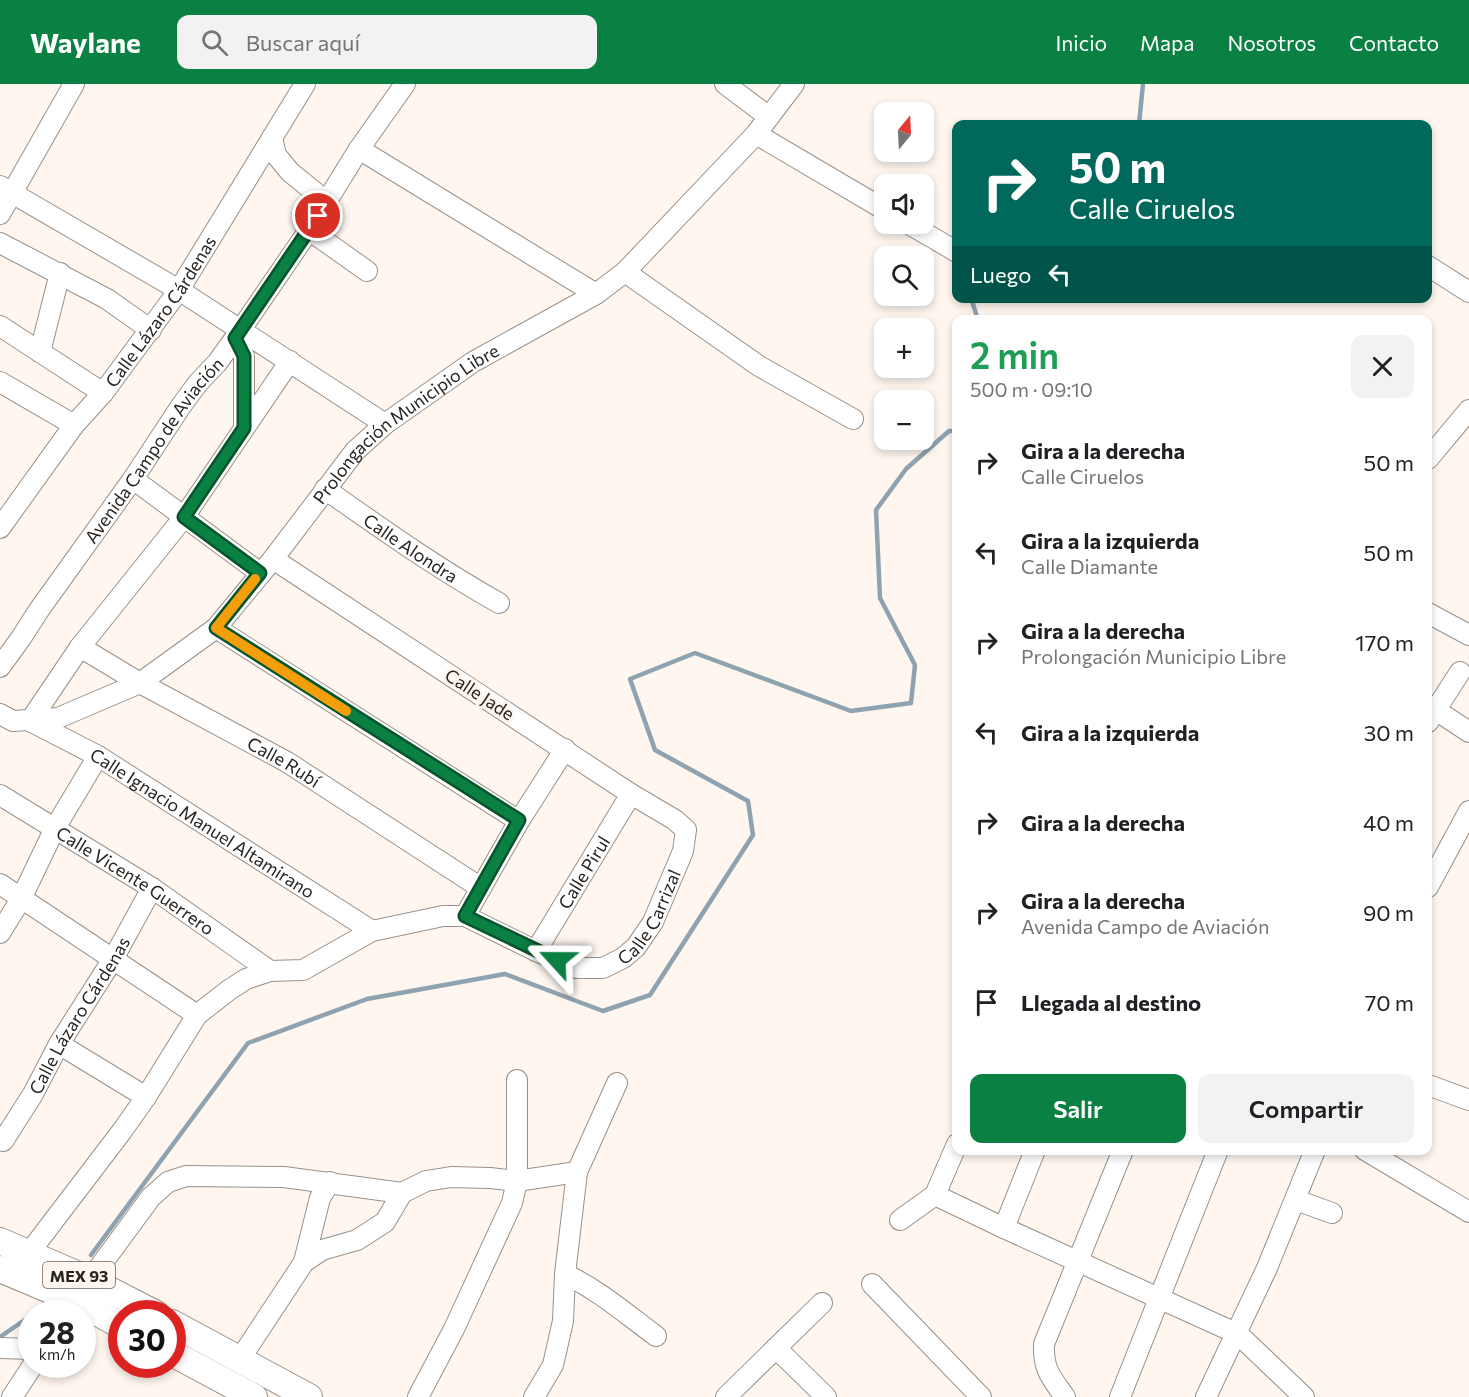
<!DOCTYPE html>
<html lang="es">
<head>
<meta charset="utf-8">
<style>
	body { margin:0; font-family:Commissioner,sans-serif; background:#f2f2f2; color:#202124; height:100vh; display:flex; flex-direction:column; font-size:22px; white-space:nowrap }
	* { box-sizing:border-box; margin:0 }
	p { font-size:20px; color:#757577 }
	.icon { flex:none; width:33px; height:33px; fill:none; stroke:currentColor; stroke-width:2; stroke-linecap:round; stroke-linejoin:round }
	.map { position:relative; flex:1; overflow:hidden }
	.drawer { position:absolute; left:952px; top:231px; width:480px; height:840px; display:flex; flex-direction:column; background:#fff; border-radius:12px; box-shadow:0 3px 9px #0003 }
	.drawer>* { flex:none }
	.banner { position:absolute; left:952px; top:36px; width:480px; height:183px; border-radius:12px; box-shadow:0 3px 9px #0003; background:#00695c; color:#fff; overflow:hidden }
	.needle { width:39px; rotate:18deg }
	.fabs { position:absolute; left:874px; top:18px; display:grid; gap:12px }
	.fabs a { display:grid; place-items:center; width:60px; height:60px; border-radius:12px; background:#fff; box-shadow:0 3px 9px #0003; font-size:30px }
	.speed { position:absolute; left:18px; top:1216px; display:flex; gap:12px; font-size:30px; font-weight:700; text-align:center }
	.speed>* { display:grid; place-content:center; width:78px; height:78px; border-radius:50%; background:#fff; box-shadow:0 3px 9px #0003; line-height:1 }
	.speed small { font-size:15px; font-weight:400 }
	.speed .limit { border:9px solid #d22; background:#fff; color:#111 }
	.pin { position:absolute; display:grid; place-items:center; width:51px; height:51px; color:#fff; margin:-26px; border:3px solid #fff; border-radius:50%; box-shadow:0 2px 6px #0007 }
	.me { position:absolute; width:66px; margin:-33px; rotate:294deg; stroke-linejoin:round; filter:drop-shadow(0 0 4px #0008) }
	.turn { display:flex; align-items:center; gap:21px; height:126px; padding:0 18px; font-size:27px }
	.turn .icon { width:78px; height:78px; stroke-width:2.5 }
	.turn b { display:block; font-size:42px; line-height:51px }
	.then { display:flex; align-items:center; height:57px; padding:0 18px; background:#0003; gap:12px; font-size:22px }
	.round { display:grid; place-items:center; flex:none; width:63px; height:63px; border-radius:12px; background:#f2f2f2 }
	.summary { display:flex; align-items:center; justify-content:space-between; height:102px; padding:0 18px }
	h1 { font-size:36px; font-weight:600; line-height:45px; color:#1e9e55 }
	.button { display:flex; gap:12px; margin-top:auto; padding:12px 18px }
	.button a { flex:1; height:69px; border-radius:12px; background:#0b8043; color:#fff; font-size:24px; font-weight:600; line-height:69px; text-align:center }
	.button a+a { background:#f2f2f2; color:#202124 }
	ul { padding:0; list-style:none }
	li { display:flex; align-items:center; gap:18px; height:90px; padding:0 18px }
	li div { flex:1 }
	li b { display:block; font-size:22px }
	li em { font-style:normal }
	header { display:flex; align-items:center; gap:36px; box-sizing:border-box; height:84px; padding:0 30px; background:#0b8043; color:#fff }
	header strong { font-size:28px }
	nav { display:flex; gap:33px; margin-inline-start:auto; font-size:21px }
	.search { width:420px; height:54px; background:#f2f2f2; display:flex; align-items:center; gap:15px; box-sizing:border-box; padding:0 21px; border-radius:12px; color:#757577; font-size:22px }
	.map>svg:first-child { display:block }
</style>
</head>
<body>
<header>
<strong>Waylane</strong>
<div class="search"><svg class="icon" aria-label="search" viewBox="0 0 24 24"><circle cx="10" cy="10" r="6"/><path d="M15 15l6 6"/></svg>Buscar aquí</div>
<nav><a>Inicio</a><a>Mapa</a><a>Nosotros</a><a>Contacto</a></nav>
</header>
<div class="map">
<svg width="1469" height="1313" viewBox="0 0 1469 1313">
	<rect width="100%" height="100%" fill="#fef6ef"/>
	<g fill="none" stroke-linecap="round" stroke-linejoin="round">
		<g stroke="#8fa2b0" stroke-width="4.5">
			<path d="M1139 40 1143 0"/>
			<path d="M974 214 972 217 978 236"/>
			<path d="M91 1171 248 959 367 915 505 890 603 927 650 911 753 751 748 717 655 666 630 595 695 569 851 627 911 619 915 581 880 514 876 426 906 385 949 347H957"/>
			<path d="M0 1253 32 1231"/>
		</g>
		<g stroke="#98918a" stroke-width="22">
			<g id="minor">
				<path d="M725 0 769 33"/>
				<path d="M756 50 885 126"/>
				<path d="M272 54 276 71 290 88 327 118"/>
				<path d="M359 65 596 210"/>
				<path d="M0 102 179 206 385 340"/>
				<path d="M0 130 74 0"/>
				<path d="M909 140 957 168"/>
				<path d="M309 146 367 187"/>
				<path d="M0 159 107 215 151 246"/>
				<path d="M1428 182 1469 208"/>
				<path d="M625 188 759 282 853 335"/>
				<path d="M0 242 103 309"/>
				<path d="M235 254 244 272V344"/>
				<path d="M40 268 60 189"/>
				<path id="s1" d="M290 277 184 433 80 563 30 637 98 672 372 847"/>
				<path d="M0 298 74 341"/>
				<path d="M1428 375 1469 326"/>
				<path d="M133 395 260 489"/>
				<path id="s2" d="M325 405C382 445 438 485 499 519"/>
				<path id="s3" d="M0 444 74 341 103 309 179 206 305 0"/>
				<path d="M1428 529 1469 551"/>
				<path d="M216 544 519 737"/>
				<path id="s4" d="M80 563 140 599 287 678 481 804"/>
				<path id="s5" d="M0 583 21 554 39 526 133 395 181 322 198 299 217 279 235 254 309 146 359 65 405 0"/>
				<path d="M1428 621 1469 648"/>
				<path id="s6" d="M0 630 13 637 58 634 140 599 216 544 273 475 355 367 385 340 473 278 596 210 625 188 756 50 794 0"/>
				<path d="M1428 638 1460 588"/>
				<path id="s7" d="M0 711 152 804 270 887"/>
				<path d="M0 800 197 931"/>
				<path d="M1428 803 1469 727"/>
				<path d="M465 832 519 737 565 665"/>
				<path d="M0 849 21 815 55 744 98 672"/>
				<path id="s8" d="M536 867 631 710"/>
				<path d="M59 960 146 1013"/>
				<path d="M1428 1001 1469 1016"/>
				<path id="s9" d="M3 1057 33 1010 59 960 113 875 152 804"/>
				<path d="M1365 1066 1469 1128"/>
				<path d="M935 1111 1004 1144 1238 1250 1304 1313"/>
				<path d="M1296 1116 1332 1129"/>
				<path d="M900 1136 935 1111 957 1060"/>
				<path d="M1004 1144 1035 1066"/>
				<path id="s10" d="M29 1169 122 1047 146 1013 197 931 229 906 246 895 270 887 303 886 372 847 443 832H465L536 867 577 884H603L623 874 636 863 653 838 683 767 686 746 675 736 631 710 273 475"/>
				<path d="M304 1178 320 1114 330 1098"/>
				<path d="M565 1190C600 1207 625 1229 656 1252"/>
				<path d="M872 1200 981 1313"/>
				<path d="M65 1230 151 1113 168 1098 186 1092 284 1093 402 1109"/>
				<path d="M0 1264 32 1265"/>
				<path d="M776 1264 826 1313"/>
				<path d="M240 1275 304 1178 322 1166 357 1156 385 1138 402 1109 426 1097 451 1093 490 1094 517 1097 577 1088"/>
				<path d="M12 1313 33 1281"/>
				<path d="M418 1313 454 1245 512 1119 517 1097V996"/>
				<path d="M534 1313 553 1281 563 1237 565 1190 577 1088 617 999"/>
				<path d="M726 1313 822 1219"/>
				<path d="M1065 1313C1051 1293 1043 1286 1044 1260L1123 1066"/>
				<path d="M1120 1313 1218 1066"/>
				<path d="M1206 1313 1267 1184 1315 1066"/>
			</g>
		</g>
		<g stroke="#98918a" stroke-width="28">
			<g id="major">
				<path d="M0 1157 90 1196 156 1230"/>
				<path d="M0 1185 74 1216 122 1242"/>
				<path d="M172 1239 309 1313"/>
				<path d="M172 1269 254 1313"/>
			</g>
		</g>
		<use href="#minor" stroke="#fff" stroke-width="20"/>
		<use href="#major" stroke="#fff" stroke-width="26"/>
	</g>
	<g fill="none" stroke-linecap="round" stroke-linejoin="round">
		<g stroke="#07532c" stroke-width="15">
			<path id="route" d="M318 132 235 254 244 272V344L184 433 260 489 216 544 519 736 465 832 557 876"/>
		</g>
		<use href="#route" stroke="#0b8043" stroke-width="10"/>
		<path stroke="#f59e0b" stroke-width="10" d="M255 495 216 544 346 627"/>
	</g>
	<g text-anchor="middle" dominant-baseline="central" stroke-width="6" stroke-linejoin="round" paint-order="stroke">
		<rect fill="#fef6ef" stroke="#68635f" stroke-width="1.5" x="43" y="1178" width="72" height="26" rx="4.5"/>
		<g font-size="16" font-weight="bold" fill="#272421">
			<text x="79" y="1191">MEX 93</text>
		</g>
		<g font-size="18" fill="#272421" stroke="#fef6ef">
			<text stroke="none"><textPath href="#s3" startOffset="270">Calle Lázaro Cárdenas</textPath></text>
			<text stroke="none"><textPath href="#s6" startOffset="524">Prolongación Municipio Libre</textPath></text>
			<text stroke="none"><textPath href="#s5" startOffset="266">Avenida Campo de Aviación</textPath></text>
			<text stroke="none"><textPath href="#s2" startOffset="104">Calle Alondra</textPath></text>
			<text transform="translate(480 610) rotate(33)">Calle Jade</text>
			<text stroke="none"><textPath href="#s4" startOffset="234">Calle Rubí</textPath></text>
			<text stroke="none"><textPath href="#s1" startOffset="645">Calle Ignacio Manuel Altamirano</textPath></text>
			<text stroke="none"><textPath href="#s8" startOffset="92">Calle Pirul</textPath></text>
			<text stroke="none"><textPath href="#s7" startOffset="160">Calle Vicente Guerrero</textPath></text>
			<text stroke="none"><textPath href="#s10" startOffset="806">Calle Carrizal</textPath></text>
			<text stroke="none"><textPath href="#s9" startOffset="147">Calle Lázaro Cárdenas</textPath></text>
		</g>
	</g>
</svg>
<div class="fabs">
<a><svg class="needle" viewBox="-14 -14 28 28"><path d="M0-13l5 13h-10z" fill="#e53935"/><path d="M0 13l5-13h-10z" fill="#757577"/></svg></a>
<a><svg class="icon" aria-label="sound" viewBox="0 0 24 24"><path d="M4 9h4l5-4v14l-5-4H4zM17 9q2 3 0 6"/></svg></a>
<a><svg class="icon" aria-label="search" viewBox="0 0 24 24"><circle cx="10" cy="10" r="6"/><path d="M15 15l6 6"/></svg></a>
<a>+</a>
<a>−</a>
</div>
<div class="speed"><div>28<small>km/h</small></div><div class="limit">30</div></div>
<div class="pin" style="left:318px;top:132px;background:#d93025"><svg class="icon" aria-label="arrive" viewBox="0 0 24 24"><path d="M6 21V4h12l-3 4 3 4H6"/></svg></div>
<svg class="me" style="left:557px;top:876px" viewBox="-20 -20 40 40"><path d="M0-17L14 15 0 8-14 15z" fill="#0b8043" stroke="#fff" stroke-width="4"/></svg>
<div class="banner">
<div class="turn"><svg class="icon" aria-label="right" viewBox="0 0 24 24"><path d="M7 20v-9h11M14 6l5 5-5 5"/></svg><div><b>50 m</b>Calle Ciruelos</div></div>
<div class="then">Luego<svg class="icon" aria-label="left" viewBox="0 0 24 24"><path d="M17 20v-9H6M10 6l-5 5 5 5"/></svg></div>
</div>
<section class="drawer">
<div class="summary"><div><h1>2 min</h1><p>500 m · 09:10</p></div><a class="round"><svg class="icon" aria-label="close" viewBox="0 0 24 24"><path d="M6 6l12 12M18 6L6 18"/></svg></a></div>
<ul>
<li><svg class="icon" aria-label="right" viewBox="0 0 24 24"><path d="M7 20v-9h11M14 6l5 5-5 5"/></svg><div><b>Gira a la derecha</b><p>Calle Ciruelos</p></div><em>50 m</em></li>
<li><svg class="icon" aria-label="left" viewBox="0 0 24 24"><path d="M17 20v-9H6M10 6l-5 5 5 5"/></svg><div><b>Gira a la izquierda</b><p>Calle Diamante</p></div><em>50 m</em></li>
<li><svg class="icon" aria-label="right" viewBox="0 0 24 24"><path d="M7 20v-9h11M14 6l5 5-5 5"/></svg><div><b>Gira a la derecha</b><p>Prolongación Municipio Libre</p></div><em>170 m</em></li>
<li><svg class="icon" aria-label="left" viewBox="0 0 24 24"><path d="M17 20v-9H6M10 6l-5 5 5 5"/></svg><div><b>Gira a la izquierda</b></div><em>30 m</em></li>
<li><svg class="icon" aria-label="right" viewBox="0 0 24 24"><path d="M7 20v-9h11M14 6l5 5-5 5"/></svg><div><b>Gira a la derecha</b></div><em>40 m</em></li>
<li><svg class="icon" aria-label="right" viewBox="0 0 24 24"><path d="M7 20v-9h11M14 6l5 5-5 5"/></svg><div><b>Gira a la derecha</b><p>Avenida Campo de Aviación</p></div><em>90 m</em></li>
<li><svg class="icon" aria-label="arrive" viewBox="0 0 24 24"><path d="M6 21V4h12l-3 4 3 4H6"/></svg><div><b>Llegada al destino</b></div><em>70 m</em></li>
</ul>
<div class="button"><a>Salir</a><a>Compartir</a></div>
</section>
</div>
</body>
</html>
